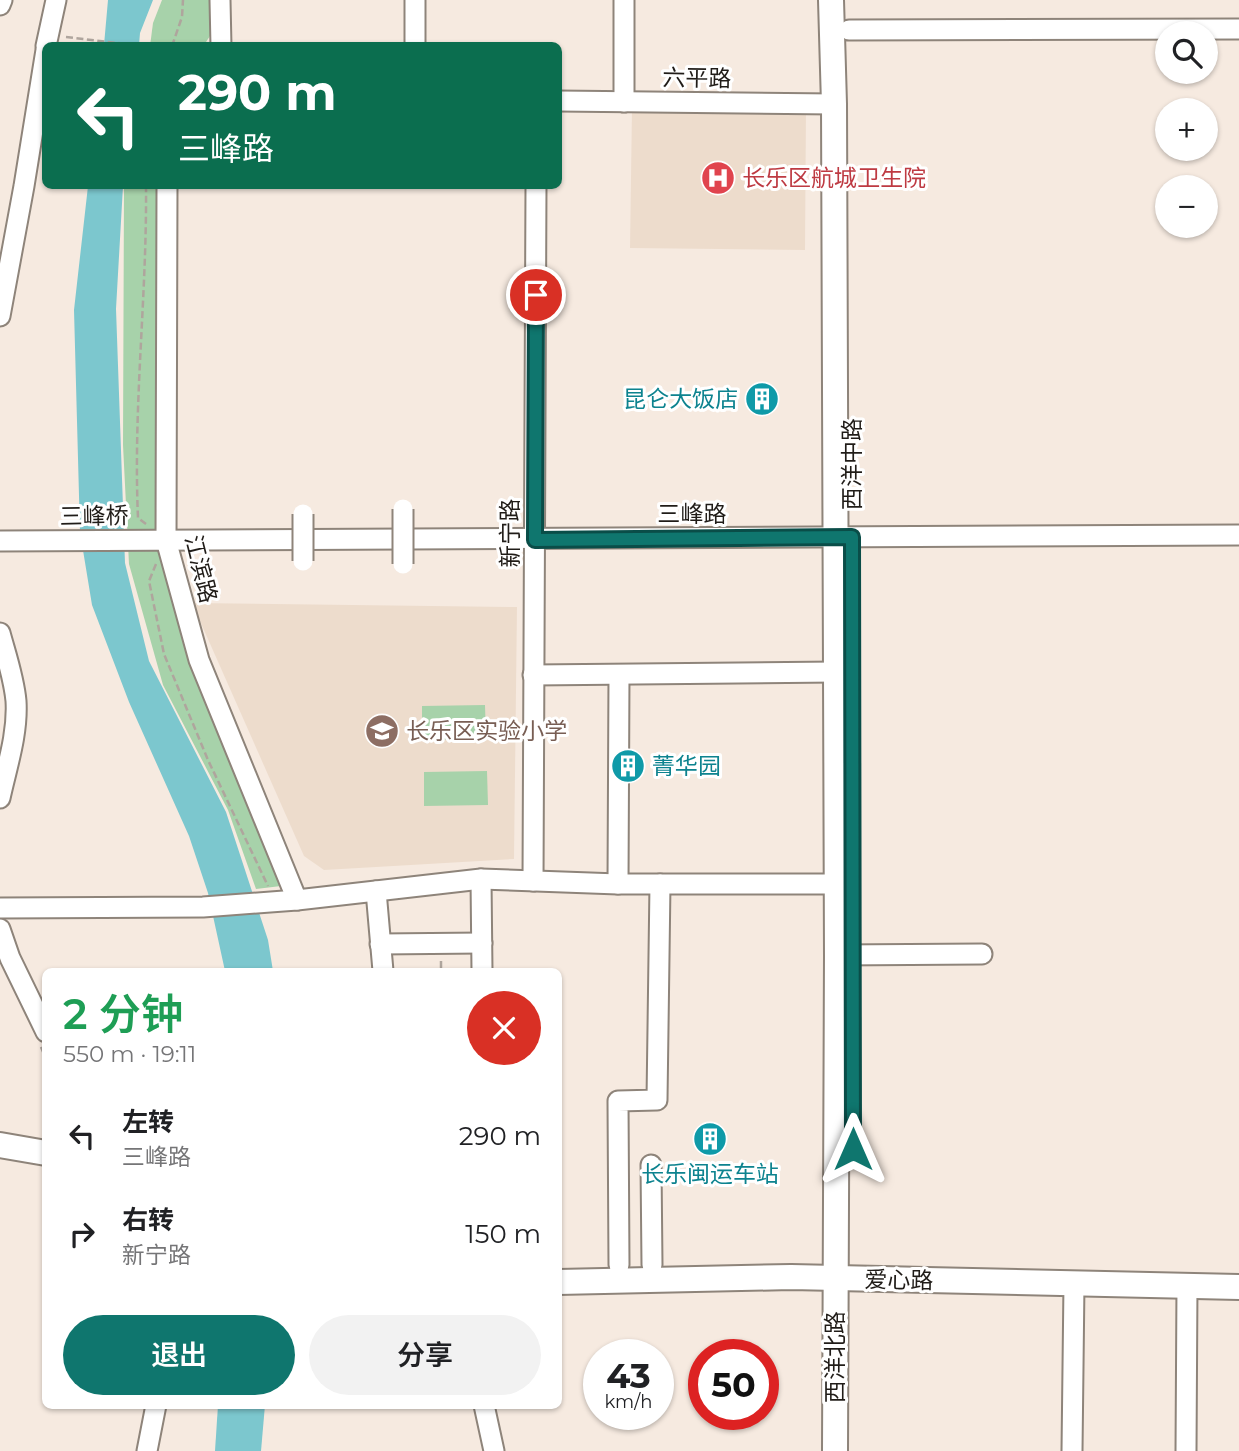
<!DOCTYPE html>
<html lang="zh">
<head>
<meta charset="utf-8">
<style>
	body { margin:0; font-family:Montserrat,"Noto Sans SC",sans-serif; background:#f2f2f2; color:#202124; height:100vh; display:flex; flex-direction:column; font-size:26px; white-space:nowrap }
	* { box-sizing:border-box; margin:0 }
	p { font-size:23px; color:#757577 }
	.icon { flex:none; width:38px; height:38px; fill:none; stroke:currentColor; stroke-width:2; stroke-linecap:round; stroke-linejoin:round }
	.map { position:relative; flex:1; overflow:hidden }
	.sheet { position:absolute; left:42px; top:968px; width:520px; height:441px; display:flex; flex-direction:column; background:#fff; border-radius:10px; box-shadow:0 2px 5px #0004 }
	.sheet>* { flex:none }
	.guide { position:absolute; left:42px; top:42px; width:520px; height:147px; border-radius:10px; box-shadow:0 2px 5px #0004; background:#0b6e4f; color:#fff; overflow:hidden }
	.buttons { position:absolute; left:1155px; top:21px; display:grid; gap:14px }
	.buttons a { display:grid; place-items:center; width:63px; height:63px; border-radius:50%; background:#fff; box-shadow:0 2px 5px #0004; font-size:35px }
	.speed { position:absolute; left:583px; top:1339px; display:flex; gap:14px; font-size:35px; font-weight:700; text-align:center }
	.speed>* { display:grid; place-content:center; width:91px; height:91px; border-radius:50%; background:#fff; box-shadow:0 2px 5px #0004; line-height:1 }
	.speed small { font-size:18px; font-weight:400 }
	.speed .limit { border:10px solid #d22; background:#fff; color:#111 }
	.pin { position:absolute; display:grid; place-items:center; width:60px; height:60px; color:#fff; margin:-30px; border:4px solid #fff; border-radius:50%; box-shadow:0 2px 7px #0007 }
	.me { position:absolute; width:77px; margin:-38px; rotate:0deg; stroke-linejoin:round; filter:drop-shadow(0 0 5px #0008) }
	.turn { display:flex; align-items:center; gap:24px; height:147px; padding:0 21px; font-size:32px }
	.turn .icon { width:91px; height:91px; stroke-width:2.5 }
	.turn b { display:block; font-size:49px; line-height:60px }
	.round { display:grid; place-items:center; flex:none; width:74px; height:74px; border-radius:37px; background:#f2f2f2 }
	.overview { display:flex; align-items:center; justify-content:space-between; height:119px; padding:0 21px }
	h1 { font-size:42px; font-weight:600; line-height:52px; color:#1e9e55 }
	.action { display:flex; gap:14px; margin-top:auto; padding:14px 21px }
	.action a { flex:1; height:80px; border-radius:42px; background:#0f766e; color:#fff; font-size:28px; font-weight:600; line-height:80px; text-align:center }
	.action a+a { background:#f2f2f2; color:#202124 }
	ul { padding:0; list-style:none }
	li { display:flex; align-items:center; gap:21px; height:98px; padding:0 21px }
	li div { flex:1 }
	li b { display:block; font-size:26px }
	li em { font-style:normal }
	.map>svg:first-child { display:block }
</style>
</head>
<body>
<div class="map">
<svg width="1239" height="1451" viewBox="0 0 1239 1451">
	<rect width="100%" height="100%" fill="#f6eae0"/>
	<g fill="#eddccc">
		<path d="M632 107 806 109 805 250 630 248Z"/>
		<path d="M192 603 517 607 514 859 324 870 304 856Z"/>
	</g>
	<g fill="#a7d2aa">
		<path d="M162 0H212V33L204 45 150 46 153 23Z"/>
		<path d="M124 186H158V524L220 726 281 886 256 889 228 810 163 685 129 564 123 445Z"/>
		<path d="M485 705 486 739 422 740V706Z"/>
		<path d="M487 771 488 805 424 806V772Z"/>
	</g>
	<g fill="#7cc7ce">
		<path d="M108 0H153L140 33 139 45H104Z"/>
		<path d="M88 186H123L116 309 125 563 149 661 226 812 268 940 273 971H225L208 893 189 836 129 702 92 605 80 532 74 310Z"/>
		<path d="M218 1405H265L261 1451H215Z"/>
	</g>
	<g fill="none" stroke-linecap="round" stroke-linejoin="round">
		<g stroke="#8e847a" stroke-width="23">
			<g id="minor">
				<path d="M220 0 221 46"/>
				<path d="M624 0V102"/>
				<path d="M0 5 2 0"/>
				<path d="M849 30 1239 29"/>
				<path d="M46 46 56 0"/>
				<path d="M415 46V0"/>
				<path d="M558 101 834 104"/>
				<path d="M167 186 166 540 199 660 297 900"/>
				<path d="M0 316 24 186 46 50"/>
				<path d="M0 541 1239 535"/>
				<path d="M0 633C6 655 14 678 16 701 18 734 7 766 0 798"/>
				<path d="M533 675 836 672"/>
				<path d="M481 879 482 971"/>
				<path d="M533 881 536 186"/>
				<path d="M618 884 619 675"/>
				<path d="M376 891 383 971"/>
				<path d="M0 908 203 907 297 900 481 879 618 884H836"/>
				<path d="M0 929 10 958 46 1032"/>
				<path d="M380 944 482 943"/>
				<path d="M837 955 982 954"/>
				<path d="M651 1165 652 1265"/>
				<path d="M619 1265 618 1101 657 1100 660 884"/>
				<path d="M484 1405 494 1451"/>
				<path d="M147 1451 156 1405"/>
				<path d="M1072 1451 1074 1283"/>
				<path d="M1186 1451 1187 1285"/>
			</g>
		</g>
		<g stroke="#8e847a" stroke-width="28">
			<g id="major">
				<path d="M831 0 834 104 837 955 835 1451"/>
				<path d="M0 1145 46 1153"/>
				<path d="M558 1282 791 1277 1239 1287"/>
			</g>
		</g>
		<g stroke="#afa59d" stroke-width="2.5" stroke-dasharray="7 3.5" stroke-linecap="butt">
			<path d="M66 37 143 46"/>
			<path d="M172 46 182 17 183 0"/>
			<path d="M146 524 138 518C133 406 147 297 146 186"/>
			<path d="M156 564 149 581 164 654 208 760 268 886"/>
			<path d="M441 961V971"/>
			<path d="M41 1047 46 1059"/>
		</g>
		<use href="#minor" stroke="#fff" stroke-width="19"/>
		<use href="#major" stroke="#fff" stroke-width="24"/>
		<g stroke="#8e847a" stroke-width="23" stroke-linecap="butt">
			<g id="minor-bridge">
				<path d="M403 509V564"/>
				<path d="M303 514V561"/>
			</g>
		</g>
		<use href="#minor-bridge" stroke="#fff" stroke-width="19"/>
	</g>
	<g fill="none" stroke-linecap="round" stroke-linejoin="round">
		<g stroke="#0a4d48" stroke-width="18">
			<path id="route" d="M536 295 535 540 852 537 853 1149"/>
		</g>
		<use href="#route" stroke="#0f766e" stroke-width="12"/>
	</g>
	<defs>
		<g id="hospital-disc" transform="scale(1.75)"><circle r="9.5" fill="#e0444e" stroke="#fff"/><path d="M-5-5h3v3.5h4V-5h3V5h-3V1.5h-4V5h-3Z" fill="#fff"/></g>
		<g id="building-disc" transform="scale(1.75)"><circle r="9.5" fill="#0f9aa8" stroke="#fff"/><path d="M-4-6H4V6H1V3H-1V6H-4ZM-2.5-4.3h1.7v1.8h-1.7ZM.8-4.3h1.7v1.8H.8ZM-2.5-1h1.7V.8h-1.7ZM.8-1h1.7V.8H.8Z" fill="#fff"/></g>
		<g id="school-disc" transform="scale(1.75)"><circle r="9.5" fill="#8d6e63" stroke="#fff"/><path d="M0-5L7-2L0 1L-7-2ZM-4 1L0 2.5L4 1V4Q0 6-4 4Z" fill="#fff"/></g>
	</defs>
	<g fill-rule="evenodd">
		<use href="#hospital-disc" x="718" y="178"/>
		<use href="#building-disc" x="762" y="399"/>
		<use href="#school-disc" x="382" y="731"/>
		<use href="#building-disc" x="628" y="766"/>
		<use href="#building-disc" x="710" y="1139"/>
	</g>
	<g text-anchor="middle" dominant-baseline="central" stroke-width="6" stroke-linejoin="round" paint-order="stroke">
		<g font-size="23" fill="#201c18" stroke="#fff">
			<text transform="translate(697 78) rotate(1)">六平路</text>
			<text transform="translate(852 464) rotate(-90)">西洋中路</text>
			<text x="692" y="514">三峰路</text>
			<text transform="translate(94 516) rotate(-1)">三峰桥</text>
			<text transform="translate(510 533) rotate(-90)">新宁路</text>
			<text transform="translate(201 569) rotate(76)">江滨路</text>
			<text transform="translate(899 1280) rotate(1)">爱心路</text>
			<text transform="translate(835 1357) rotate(-90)">西洋北路</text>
		</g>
		<g font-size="23" fill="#be3a42" stroke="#fff" text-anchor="start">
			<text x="742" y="178">长乐区航城卫生院</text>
		</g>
		<g font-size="23" fill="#0d838f" stroke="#fff" text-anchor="end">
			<text x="738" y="399">昆仑大饭店</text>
			<text x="652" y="766" text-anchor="start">菁华园</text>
			<text x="710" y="1174" text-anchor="middle">长乐闽运车站</text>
		</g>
		<g font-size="23" fill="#785e54" stroke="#fff" text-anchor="start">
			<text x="406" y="731">长乐区实验小学</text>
		</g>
	</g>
</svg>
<div class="buttons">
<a><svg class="icon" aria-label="search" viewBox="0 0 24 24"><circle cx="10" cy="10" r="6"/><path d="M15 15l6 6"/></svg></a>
<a>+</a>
<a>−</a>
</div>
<div class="speed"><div>43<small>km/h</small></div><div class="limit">50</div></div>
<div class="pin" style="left:536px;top:295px;background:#d93025"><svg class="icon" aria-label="arrive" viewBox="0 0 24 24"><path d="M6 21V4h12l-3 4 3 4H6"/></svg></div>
<svg class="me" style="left:853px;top:1149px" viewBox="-20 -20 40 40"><path d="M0-17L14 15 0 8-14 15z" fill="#0f766e" stroke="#fff" stroke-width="4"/></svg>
<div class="guide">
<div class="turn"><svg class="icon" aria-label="left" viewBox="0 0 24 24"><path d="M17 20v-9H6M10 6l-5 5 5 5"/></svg><div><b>290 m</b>三峰路</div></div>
</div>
<section class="sheet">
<div class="overview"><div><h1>2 分钟</h1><p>550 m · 19:11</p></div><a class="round" style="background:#d93025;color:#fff"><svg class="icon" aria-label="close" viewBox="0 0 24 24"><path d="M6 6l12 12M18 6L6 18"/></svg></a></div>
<ul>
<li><svg class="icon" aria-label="left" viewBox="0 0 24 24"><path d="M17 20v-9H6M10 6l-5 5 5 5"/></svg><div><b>左转</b><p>三峰路</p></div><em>290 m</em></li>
<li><svg class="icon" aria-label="right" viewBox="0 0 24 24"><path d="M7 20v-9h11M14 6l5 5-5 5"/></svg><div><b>右转</b><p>新宁路</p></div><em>150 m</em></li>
</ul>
<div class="action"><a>退出</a><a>分享</a></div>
</section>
</div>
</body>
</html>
